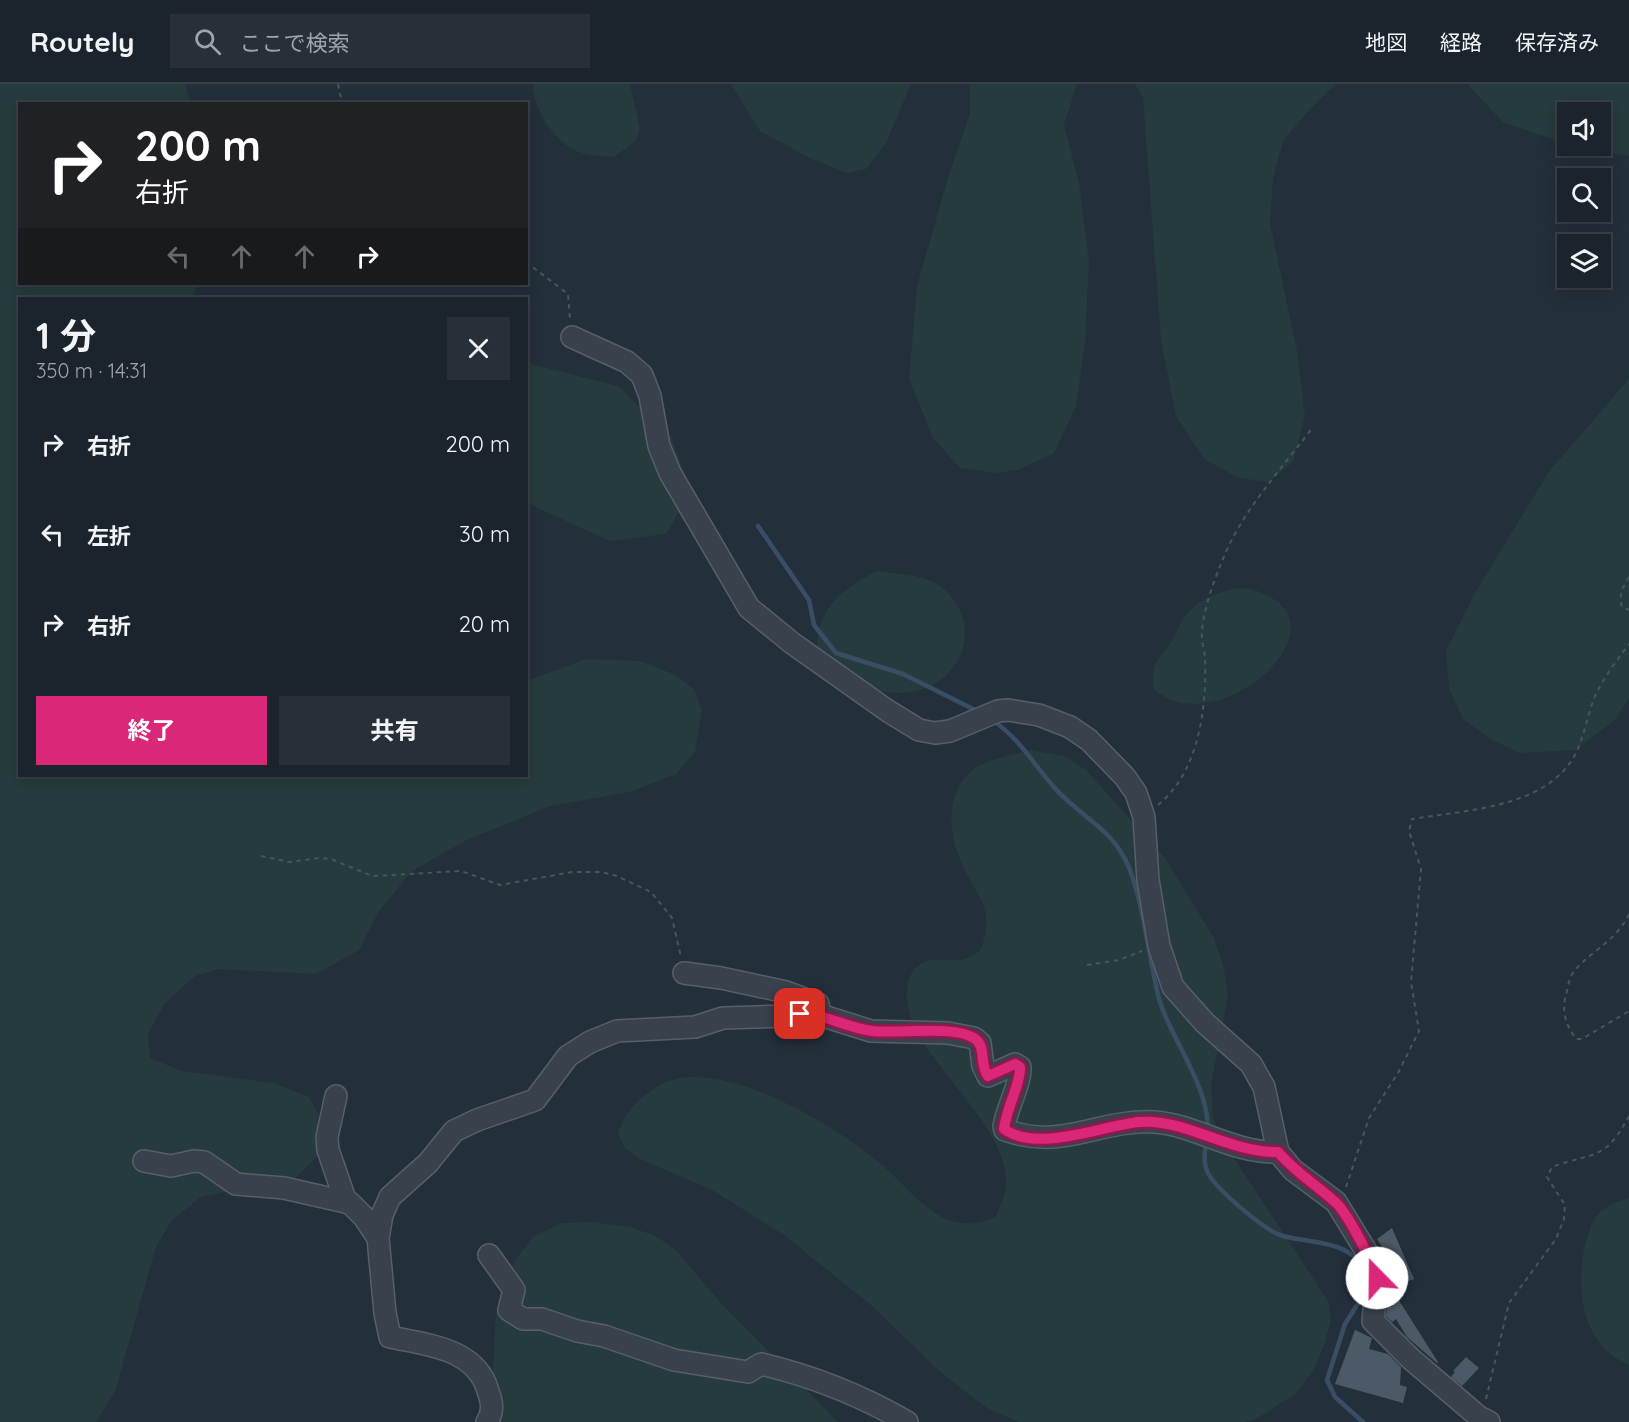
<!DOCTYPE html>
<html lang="ja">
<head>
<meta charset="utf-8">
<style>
	body { margin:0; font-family:Quicksand,"Noto Sans JP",sans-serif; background:#282f39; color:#f1f3f6; height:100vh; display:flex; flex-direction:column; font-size:22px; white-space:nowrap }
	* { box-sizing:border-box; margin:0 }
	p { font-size:20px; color:#a0a4aa }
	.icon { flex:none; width:33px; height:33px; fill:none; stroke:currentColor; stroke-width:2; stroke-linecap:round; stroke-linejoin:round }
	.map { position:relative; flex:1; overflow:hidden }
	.details { position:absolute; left:18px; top:213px; width:510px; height:480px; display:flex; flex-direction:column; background:#1b232d; border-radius:0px; box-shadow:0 3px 15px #0003,0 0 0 2px #394049 }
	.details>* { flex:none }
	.top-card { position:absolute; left:18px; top:18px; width:510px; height:183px; border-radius:0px; box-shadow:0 3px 15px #0003,0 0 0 2px #394049; background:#202124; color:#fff; overflow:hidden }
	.fabs { position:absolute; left:1557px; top:18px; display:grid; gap:12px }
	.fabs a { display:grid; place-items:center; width:54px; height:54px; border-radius:0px; background:#1b232d; box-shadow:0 3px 15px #0003,0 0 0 2px #394049; font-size:30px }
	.pin { position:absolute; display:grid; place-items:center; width:51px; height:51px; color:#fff; margin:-26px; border-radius:12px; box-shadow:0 3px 9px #0006 }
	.me { position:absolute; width:66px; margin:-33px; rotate:338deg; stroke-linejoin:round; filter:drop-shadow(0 0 4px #0008) }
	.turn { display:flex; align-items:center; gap:21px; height:126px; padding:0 18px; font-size:27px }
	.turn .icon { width:78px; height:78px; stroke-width:2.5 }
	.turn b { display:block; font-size:42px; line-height:51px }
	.lanes { display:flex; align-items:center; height:57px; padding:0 18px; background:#0003; justify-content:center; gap:30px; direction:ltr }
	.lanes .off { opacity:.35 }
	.round { display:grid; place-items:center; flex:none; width:63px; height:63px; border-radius:0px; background:#282f39 }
	.summary { display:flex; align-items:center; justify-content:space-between; height:102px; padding:0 18px }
	h1 { font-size:36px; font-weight:700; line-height:45px }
	.cta { display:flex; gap:12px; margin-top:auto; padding:12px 18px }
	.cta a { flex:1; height:69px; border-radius:0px; background:#db2777; color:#fff; font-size:24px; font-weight:700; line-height:69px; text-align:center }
	.cta a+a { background:#282f39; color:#f1f3f6 }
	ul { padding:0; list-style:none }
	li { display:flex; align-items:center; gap:18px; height:90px; padding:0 18px }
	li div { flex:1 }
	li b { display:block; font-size:22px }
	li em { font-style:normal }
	header { display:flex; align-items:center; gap:36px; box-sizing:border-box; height:84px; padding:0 30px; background:#1b232d; border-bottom:2px solid #394049 }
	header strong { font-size:28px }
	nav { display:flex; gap:33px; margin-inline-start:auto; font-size:21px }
	.search { width:420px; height:54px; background:#282f39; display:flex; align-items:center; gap:15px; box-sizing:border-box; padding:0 21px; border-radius:0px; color:#a0a4aa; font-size:22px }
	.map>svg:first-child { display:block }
</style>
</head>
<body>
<header>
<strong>Routely</strong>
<div class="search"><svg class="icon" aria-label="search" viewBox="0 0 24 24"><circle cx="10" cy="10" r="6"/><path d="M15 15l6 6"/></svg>ここで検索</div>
<nav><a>地図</a><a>経路</a><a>保存済み</a></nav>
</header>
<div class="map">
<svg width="1629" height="1338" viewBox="0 0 1629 1338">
	<rect width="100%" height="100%" fill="#242f3c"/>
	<g fill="#263b3d">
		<path d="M0 0H185L191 19 20 20V200H199L192 214H20V692H526L527 597 586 575 640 577 676 591 694 605 702 626 695 668 676 690 630 708 550 722 465 757 412 787 379 827 359 866 316 890 219 885 195 892 165 919 148 950 150 974 182 987 273 999 309 1013 324 1040 320 1070 295 1094 201 1113 172 1136 156 1163 115 1308 96 1338H0Z"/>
		<path d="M533 0H630L640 45 636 57 614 73C604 72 592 72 582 69 556 61 533 26 533 0Z"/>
		<path d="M731 0H911L886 59 866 85 847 89 810 74 760 47Z"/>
		<path d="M970 0H1077L1064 41 1079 99 1089 178 1085 257 1076 322 1054 369 1018 386 995 389 960 384 933 354 909 294 917 202 948 94 970 29Z"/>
		<path d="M1135 0H1336L1310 25 1283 57 1273 95 1270 139 1297 267 1305 332 1293 378 1269 398 1239 394 1204 375 1176 332 1161 256 1143 14Z"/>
		<path d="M1467 0H1629V72L1573 62H1600V28H1568L1567 60 1503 38Z"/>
		<path d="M527 279 618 302 671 353 686 393 684 419 666 450 610 457 527 419Z"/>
		<path d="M1629 295V614L1614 637 1575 666 1520 669 1492 656 1463 635 1449 604 1446 567 1475 509 1550 386Z"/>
		<path d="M877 487C896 490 919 490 935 499 972 521 975 568 943 594 912 619 870 609 840 591 835 588 828 585 824 581 817 573 816 560 818 551 825 516 847 503 877 487Z"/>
		<path d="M1237 504C1251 504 1260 507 1272 514 1338 552 1214 659 1154 605 1151 578 1157 578 1171 558 1176 552 1178 543 1182 537 1196 515 1214 510 1237 504Z"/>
		<path d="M1031 666 1064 672 1086 686 1165 774 1213 852 1224 884 1228 911 1211 1001 1213 1035 1228 1065 1328 1217 1331 1236 1324 1261 1315 1283 1298 1308 1258 1334 1245 1338H1019L990 1326 964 1307 936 1284 872 1222 784 1151 712 1106 638 1074 625 1064 618 1050C625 1027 637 1016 657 1003 714 966 837 1042 882 1081 902 1098 920 1122 944 1134 962 1142 980 1141 996 1132 1000 1122 1005 1112 1006 1101 1010 1050 937 989 915 945 907 927 900 895 919 881 933 871 949 879 964 875 969 874 975 870 980 867 997 825 977 814 961 778 948 749 945 706 974 685 990 674 1013 671 1031 666Z"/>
		<path d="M1629 1114V1281C1583 1262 1576 1210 1584 1166 1587 1154 1591 1137 1600 1128 1609 1120 1618 1118 1629 1114Z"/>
		<path d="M592 1138 630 1143 656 1152 678 1168 718 1216 838 1338H477L493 1291 496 1227 506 1193 516 1175 533 1153 562 1139Z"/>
	</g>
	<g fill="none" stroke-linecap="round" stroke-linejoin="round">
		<g stroke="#394e64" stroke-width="4.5">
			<path d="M758 442 809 516 814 541 836 569 903 590 979 628"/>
			<path d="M992 636C1019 654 1032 678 1053 702 1073 726 1104 741 1121 768 1143 802 1148 877 1160 918 1171 954 1211 1007 1207 1045"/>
			<path d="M1206 1059C1204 1072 1203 1083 1211 1094 1222 1109 1266 1148 1283 1152 1312 1160 1349 1155 1365 1187"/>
			<path d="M1363 1338 1335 1313 1327 1296 1345 1240 1366 1207"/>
		</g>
	</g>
	<g fill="#4c5a67">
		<path d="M1392 1144 1414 1195 1400 1200 1393 1180 1377 1155Z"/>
		<path d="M1393 1207 1438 1278 1437 1279 1407 1253 1396 1235 1392 1238 1386 1232 1388 1211Z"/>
		<path d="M1355 1246 1372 1254 1369 1265 1388 1270 1401 1283 1400 1301 1407 1303 1403 1319 1335 1300Z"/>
		<path d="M1466 1273 1479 1284 1462 1302 1451 1293 1455 1288 1453 1287Z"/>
	</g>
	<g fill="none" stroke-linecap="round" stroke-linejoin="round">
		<g stroke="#565f6a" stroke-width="24">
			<g id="minor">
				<path d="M572 253 627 278 642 291 650 312 659 362 670 389 749 524 792 559 888 627 919 646 935 649 950 647 998 627 1008 626 1039 631 1070 643 1089 656 1125 693 1136 709 1144 733 1148 796 1159 862 1173 903 1205 939 1251 980 1264 1003 1278 1068 1293 1086 1336 1118 1371 1175 1377 1194 1373 1237 1411 1275 1479 1333 1489 1338"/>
				<path d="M684 889 721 894 786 908 818 920 820 931"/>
				<path d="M336 1012 327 1053 328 1066 346 1118"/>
				<path d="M144 1077 171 1082 194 1077 204 1078 236 1100 284 1104 350 1119 364 1133 378 1154 385 1229 390 1253C427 1261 476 1264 488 1307 492 1318 494 1327 487 1338"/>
				<path d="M378 1154 382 1131 390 1113 428 1079 454 1047 477 1036 535 1016 568 972 590 958 617 947 695 943 723 934 820 931 871 947 948 949 974 954 980 959 983 982 988 992 1015 980 1020 983C1021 999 1007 1024 1004 1042L1005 1046C1062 1067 1099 1035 1154 1038 1194 1040 1231 1069 1278 1068"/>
				<path d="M489 1171 514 1206 509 1226 523 1235H542L577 1247 604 1252 674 1276 748 1288 761 1280C812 1292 862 1312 907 1338"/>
			</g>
		</g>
		<g stroke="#44585a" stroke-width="2" stroke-dasharray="4.5 4.5" stroke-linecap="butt">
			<path d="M338 0 340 11 346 20"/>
			<path d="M526 178 568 210 570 235"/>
			<path d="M1629 493C1623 503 1618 511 1622 523L1629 526"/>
			<path d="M1158 721C1199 688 1207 623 1205 573 1204 565 1201 555 1202 546 1204 525 1213 499 1221 480 1240 429 1280 387 1313 343"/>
			<path d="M261 772 290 778 319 774 331 775 372 792 461 787 500 801 572 788H602L617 792 651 808 672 834 681 873"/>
			<path d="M1629 830C1615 860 1584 870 1571 892 1568 899 1567 908 1565 915 1562 931 1567 942 1576 955H1582L1629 927"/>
			<path d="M1087 881 1119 876 1142 867"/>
			<path d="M1346 1103 1369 1034 1398 989 1419 947 1411 898 1421 785 1409 747 1412 735C1466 726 1550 724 1577 667 1585 649 1588 628 1596 610 1605 592 1617 576 1629 560"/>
			<path d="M1486 1315 1509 1219 1556 1155 1564 1135 1565 1121 1547 1093 1552 1083C1596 1067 1604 1078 1629 1032"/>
		</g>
		<use href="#minor" stroke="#38414c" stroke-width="21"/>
	</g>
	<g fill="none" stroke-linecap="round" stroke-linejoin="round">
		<g stroke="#8e194d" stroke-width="15">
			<path id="route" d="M800 930C826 930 847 944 872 947 898 950 953 941 974 954 987 962 979 981 988 992L1015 980 1020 983C1021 999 1006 1025 1004 1045 1037 1069 1101 1042 1139 1038 1185 1034 1229 1069 1278 1068 1296 1089 1314 1099 1334 1117 1346 1126 1374 1180 1377 1194"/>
		</g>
		<use href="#route" stroke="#db2777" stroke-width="10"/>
	</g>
</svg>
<div class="fabs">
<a><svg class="icon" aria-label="sound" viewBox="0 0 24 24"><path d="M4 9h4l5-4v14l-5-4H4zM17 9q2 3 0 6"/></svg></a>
<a><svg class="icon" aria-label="search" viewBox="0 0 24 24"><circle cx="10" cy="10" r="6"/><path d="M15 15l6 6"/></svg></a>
<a><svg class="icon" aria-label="layers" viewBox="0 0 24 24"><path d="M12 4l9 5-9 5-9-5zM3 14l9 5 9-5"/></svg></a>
</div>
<div class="pin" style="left:800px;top:930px;background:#d93025"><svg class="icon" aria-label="arrive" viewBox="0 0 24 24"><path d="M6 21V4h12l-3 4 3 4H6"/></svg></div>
<svg class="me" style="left:1377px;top:1194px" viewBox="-20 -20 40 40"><circle r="19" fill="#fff"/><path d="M0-13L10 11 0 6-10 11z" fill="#db2777"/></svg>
<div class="top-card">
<div class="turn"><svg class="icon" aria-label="right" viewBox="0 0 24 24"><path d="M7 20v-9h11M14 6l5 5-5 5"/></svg><div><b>200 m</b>右折</div></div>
<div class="lanes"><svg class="icon off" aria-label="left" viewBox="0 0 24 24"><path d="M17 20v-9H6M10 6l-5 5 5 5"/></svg><svg class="icon off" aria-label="ahead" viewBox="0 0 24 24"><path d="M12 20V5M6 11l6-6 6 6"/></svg><svg class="icon off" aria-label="ahead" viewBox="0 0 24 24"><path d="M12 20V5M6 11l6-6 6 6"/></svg><svg class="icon" aria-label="right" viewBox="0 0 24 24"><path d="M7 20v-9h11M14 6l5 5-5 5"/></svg></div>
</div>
<section class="details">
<div class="summary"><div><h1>1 分</h1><p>350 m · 14:31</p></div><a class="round"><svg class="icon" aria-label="close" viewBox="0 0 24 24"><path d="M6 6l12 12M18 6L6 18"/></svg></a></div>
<ul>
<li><svg class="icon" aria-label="right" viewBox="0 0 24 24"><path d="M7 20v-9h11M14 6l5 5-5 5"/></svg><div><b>右折</b></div><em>200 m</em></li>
<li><svg class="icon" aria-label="left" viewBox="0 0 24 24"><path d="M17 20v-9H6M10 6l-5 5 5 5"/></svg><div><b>左折</b></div><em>30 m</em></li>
<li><svg class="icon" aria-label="right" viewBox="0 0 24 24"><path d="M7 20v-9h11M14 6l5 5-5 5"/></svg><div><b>右折</b></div><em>20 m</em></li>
</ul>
<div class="cta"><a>終了</a><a>共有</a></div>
</section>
</div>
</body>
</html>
